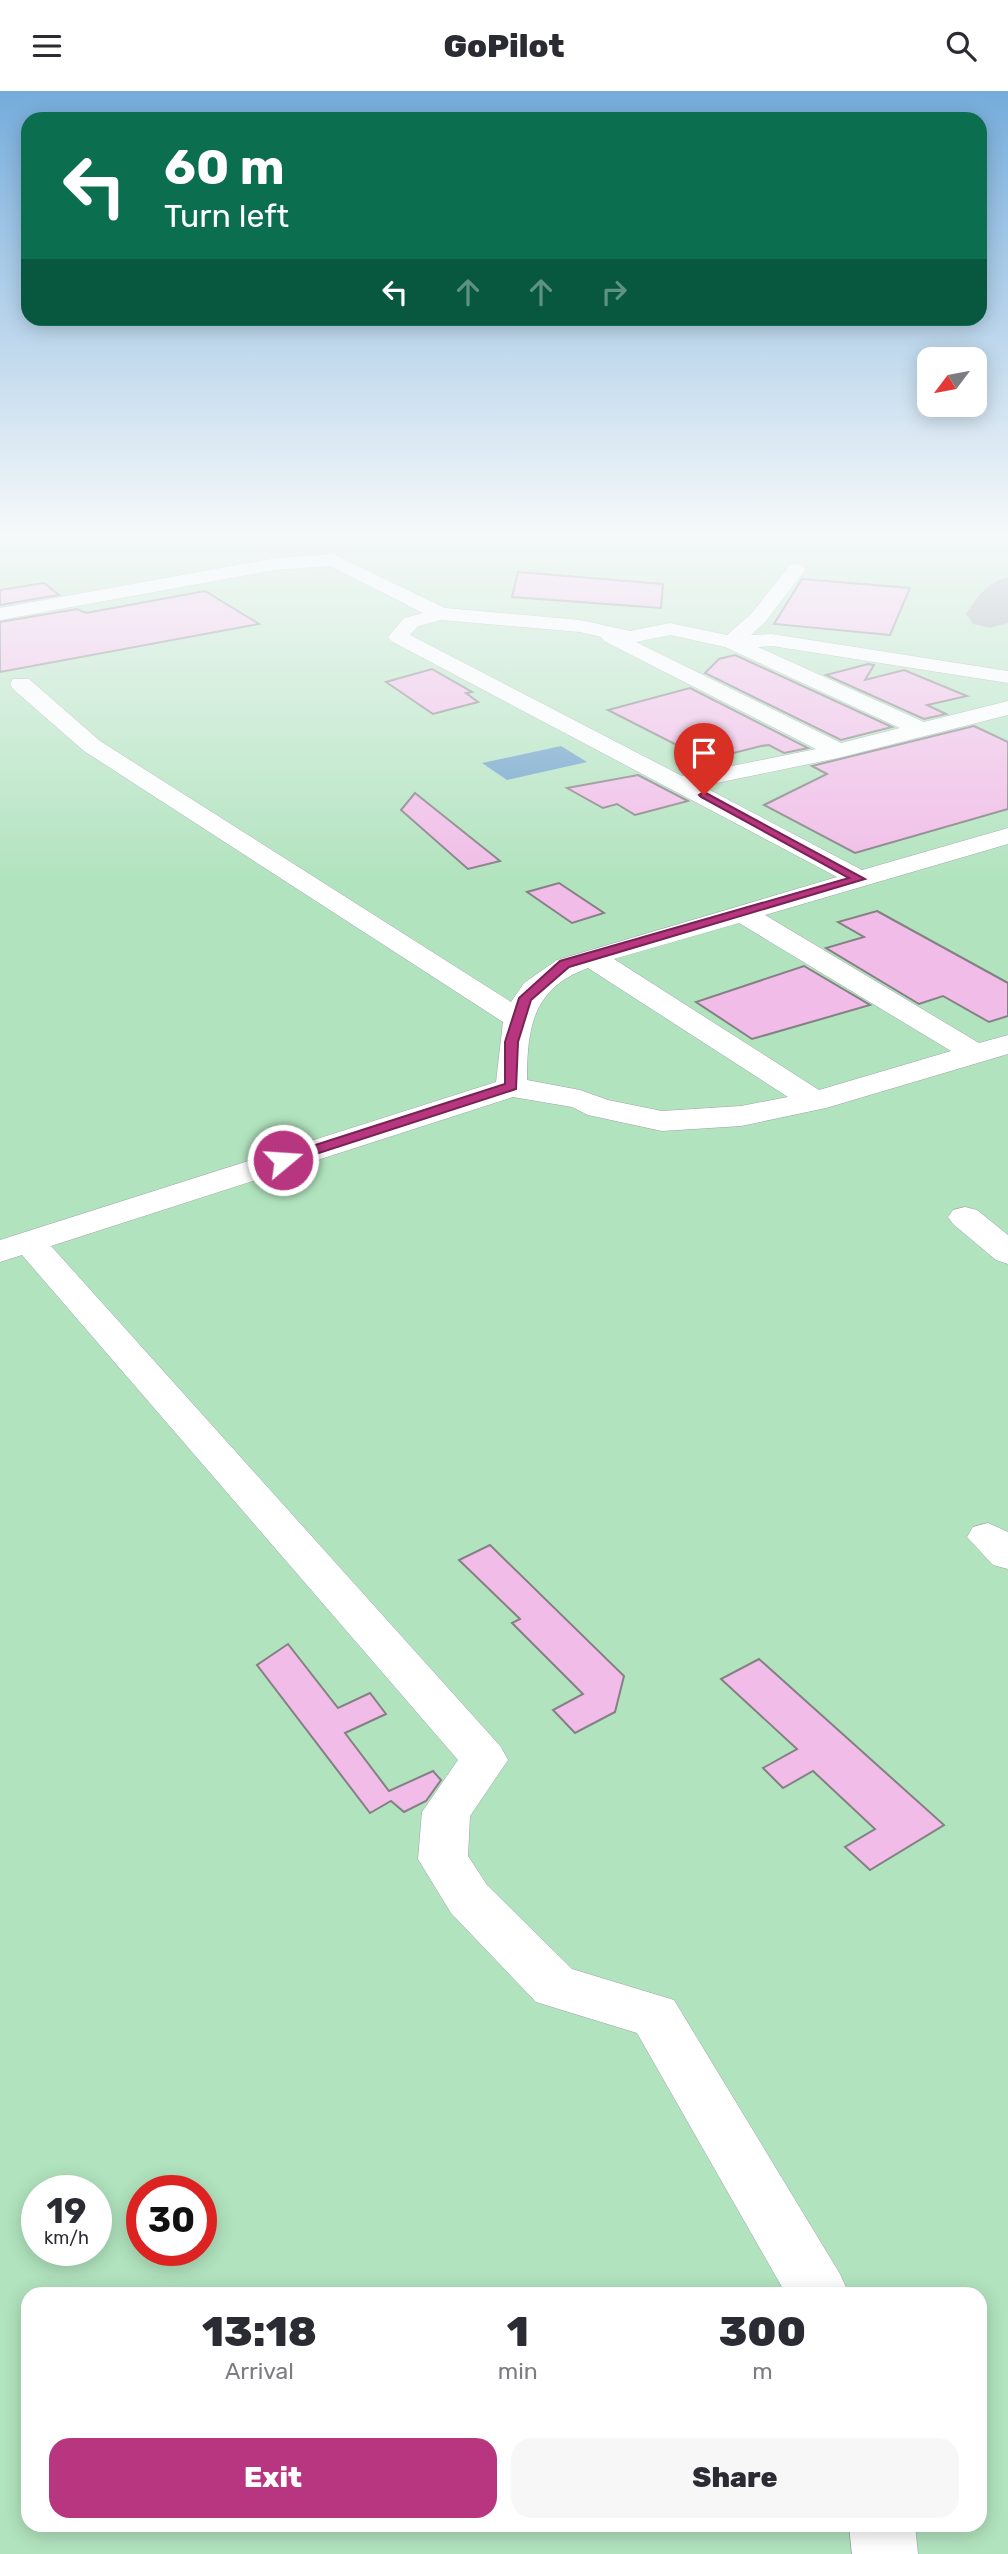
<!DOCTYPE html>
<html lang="en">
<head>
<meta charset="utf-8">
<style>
	body { margin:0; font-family:Rubik,sans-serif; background:#f7f7f7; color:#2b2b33; height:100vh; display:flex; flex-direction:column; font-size:26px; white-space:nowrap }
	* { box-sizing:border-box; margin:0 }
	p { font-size:23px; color:#7c7c81 }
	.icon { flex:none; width:38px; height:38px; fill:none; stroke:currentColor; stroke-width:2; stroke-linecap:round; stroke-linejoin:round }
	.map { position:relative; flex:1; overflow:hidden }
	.panel { position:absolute; left:21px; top:2196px; width:966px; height:245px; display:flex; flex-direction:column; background:#fff; border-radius:21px; box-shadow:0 4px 18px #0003 }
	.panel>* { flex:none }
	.guide { position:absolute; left:21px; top:21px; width:966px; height:214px; border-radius:21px; box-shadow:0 4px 18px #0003; background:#0b6e4f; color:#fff; overflow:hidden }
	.needle { width:46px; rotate:238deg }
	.fabs { position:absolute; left:917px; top:256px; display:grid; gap:14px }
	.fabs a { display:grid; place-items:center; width:70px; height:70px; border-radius:14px; background:#fff; box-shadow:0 4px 18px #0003; font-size:35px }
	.speed { position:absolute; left:21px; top:2084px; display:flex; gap:14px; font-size:35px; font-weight:700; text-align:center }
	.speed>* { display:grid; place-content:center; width:91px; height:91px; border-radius:50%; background:#fff; box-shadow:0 4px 18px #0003; line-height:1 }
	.speed small { font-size:18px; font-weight:400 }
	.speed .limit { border:10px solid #d22; background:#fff; color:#111 }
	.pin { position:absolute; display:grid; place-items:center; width:60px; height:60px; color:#fff; margin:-72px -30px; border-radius:50% 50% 50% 0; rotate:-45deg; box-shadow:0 0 7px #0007 }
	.pin .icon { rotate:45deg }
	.me { position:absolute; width:77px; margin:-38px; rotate:72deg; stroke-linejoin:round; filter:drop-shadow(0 0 5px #0008) }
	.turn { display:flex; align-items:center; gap:24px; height:147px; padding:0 28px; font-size:32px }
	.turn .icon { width:91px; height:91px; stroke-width:2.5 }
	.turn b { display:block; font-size:49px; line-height:60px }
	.lanes { display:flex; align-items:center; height:66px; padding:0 28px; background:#0003; justify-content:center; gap:35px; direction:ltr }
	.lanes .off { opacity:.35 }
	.eta { display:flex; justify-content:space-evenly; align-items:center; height:119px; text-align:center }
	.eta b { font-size:42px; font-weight:800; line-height:49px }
	.cta { display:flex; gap:14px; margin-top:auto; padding:14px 28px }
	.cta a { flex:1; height:80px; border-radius:21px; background:#b7367f; color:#fff; font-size:28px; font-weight:800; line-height:80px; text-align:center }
	.cta a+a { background:#f7f7f7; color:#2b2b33 }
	header { display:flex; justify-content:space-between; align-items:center; height:91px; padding:0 28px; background:#fff; font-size:32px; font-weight:800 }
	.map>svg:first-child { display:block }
</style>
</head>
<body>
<header><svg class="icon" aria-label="menu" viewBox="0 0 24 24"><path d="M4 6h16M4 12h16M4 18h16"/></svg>GoPilot<svg class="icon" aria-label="search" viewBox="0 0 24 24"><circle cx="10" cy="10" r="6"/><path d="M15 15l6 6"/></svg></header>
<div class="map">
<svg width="1008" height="2463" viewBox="0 0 1008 2463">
	<rect width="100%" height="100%" fill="#ecf1f5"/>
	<path fill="#b1e3be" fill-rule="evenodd" d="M0 446H1008V2463H0ZM37 2100H96V2160H37ZM142 2100H201V2160H142ZM28 2203H980V2434H28Z"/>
	<path fill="#699fc7" d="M561 655 587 671 507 689 482 672Z"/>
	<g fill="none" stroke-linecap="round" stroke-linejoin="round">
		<path fill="#a3a6aa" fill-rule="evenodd" d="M1008 486V532L990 537 973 533 966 523C979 504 986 492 1008 486Z"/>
	</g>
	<g fill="#f1bce7" stroke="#858084" stroke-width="2">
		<path d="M518 481 663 493 661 517 512 506Z"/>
		<path d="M802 488 910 497 890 544 774 533Z"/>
		<path d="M44 492 59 504 0 514V499Z"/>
		<path d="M205 500 259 533 0 581V531L77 518 86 522Z"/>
		<path d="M735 564 892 636 841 649 705 582 719 568Z"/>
		<path d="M868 573 874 574 865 589 904 579 967 605 927 614 946 623 924 628 826 584Z"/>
		<path d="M432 578 472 601 466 602 478 611 433 623 386 591Z"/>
		<path d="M690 597 808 657 784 662 769 654 761 655 706 669 608 619Z"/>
		<path d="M974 635 1008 651V718L855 762 764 714 827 683 812 675Z"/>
		<path d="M638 684 688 710 635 724 617 713 603 717 567 697Z"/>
		<path d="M415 702 500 770 468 778 401 719Z"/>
		<path d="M559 792 604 822 572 832 527 801Z"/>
		<path d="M877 820 1008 892V925L989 931 943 905 919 913 826 857 864 846 838 831Z"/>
		<path d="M804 875 870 914 752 948 696 911Z"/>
		<path d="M490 1454 624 1585 615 1621 575 1642 553 1619 583 1603 512 1532 520 1528 459 1469Z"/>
		<path d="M288 1553 338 1617 370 1602 386 1623 345 1642 389 1700 433 1680 441 1689 426 1710 404 1721 391 1710 370 1722 257 1574Z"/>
		<path d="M759 1568 944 1734 870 1779 845 1756 875 1738 813 1680 783 1697 763 1677 797 1658 721 1588Z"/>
	</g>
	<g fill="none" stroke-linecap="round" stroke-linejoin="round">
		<g stroke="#9fa3a7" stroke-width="1">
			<g id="minor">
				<path d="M333 463 445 517 580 529 630 540 670 532 727 544 751 523 790 474 797 472 806 478 765 531 751 544 772 543 1008 580V592L772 555 758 556 924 631 1008 610V624L838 667 702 695 862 779 1008 737V753L765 824 979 952 1008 944V963L826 1017 741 1035 662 1040 588 1024 572 1016 513 1006 51 1155 501 1656 508 1669 470 1725 468 1765 487 1794 572 1878 674 1909 840 2183 849 2203H786L637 1942 536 1911 451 1822 418 1768 422 1721 458 1669 22 1164 0 1171V1149L496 991 503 931 84 660 13 598 10 593 13 588H29L100 650 511 911 524 892 557 869 837 786 391 550 388 546 404 527 423 522 330 475 275 479 0 529V517L275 467ZM441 529 580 541 601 546 604 550 816 658 682 685 410 544 418 535ZM670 544 725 556 900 637 841 652 636 551ZM739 832 951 960 819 999 614 868ZM588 877 788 1006 741 1015 662 1020 608 1009 580 999 527 989C527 936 533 897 588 877Z"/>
				<path d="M965 1116 977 1119 1008 1144V1173L996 1169 953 1133 948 1126 953 1119Z"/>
				<path d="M988 1432 1008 1441V1478L993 1474 967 1446 973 1436Z"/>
				<path d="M849 2434H915L918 2463H852Z"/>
			</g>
		</g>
		<use href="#minor" fill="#fff" fill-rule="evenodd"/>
	</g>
	<linearGradient id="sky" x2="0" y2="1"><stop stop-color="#75acdb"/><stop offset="0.56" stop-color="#f6f9fa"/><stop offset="1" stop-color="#f6f9fa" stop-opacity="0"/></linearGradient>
	<rect width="1008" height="791" fill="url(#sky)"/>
	<path fill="#b7367f" stroke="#772353" stroke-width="2" d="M704 701 865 788 569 876 531 909 518 951 516 998 288 1072H278V1066L505 993V951L519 907 560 870 849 787 701 706 699 704Z"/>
</svg>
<div class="fabs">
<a><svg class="needle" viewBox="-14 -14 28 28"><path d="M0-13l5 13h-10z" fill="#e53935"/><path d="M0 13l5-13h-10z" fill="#7c7c81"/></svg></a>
</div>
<div class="speed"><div>19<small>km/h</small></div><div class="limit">30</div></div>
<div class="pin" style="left:704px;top:704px;background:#d93025"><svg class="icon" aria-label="arrive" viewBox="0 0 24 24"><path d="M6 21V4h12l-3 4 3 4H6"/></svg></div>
<svg class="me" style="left:283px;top:1069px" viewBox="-20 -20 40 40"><circle r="17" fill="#b7367f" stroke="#fff" stroke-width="3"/><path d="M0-11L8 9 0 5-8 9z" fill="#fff"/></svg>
<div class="guide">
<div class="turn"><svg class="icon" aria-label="left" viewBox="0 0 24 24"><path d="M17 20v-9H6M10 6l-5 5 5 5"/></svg><div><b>60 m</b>Turn left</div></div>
<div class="lanes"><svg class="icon" aria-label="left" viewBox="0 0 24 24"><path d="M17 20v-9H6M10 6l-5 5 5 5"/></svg><svg class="icon off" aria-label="ahead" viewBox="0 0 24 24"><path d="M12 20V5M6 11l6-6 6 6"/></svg><svg class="icon off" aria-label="ahead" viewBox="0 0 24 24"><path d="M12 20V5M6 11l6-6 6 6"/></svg><svg class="icon off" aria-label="right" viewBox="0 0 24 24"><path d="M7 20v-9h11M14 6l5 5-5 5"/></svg></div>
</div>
<section class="panel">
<div class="eta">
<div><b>13:18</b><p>Arrival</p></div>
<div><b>1</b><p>min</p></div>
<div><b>300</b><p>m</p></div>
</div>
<div class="cta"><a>Exit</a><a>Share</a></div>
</section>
</div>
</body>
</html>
